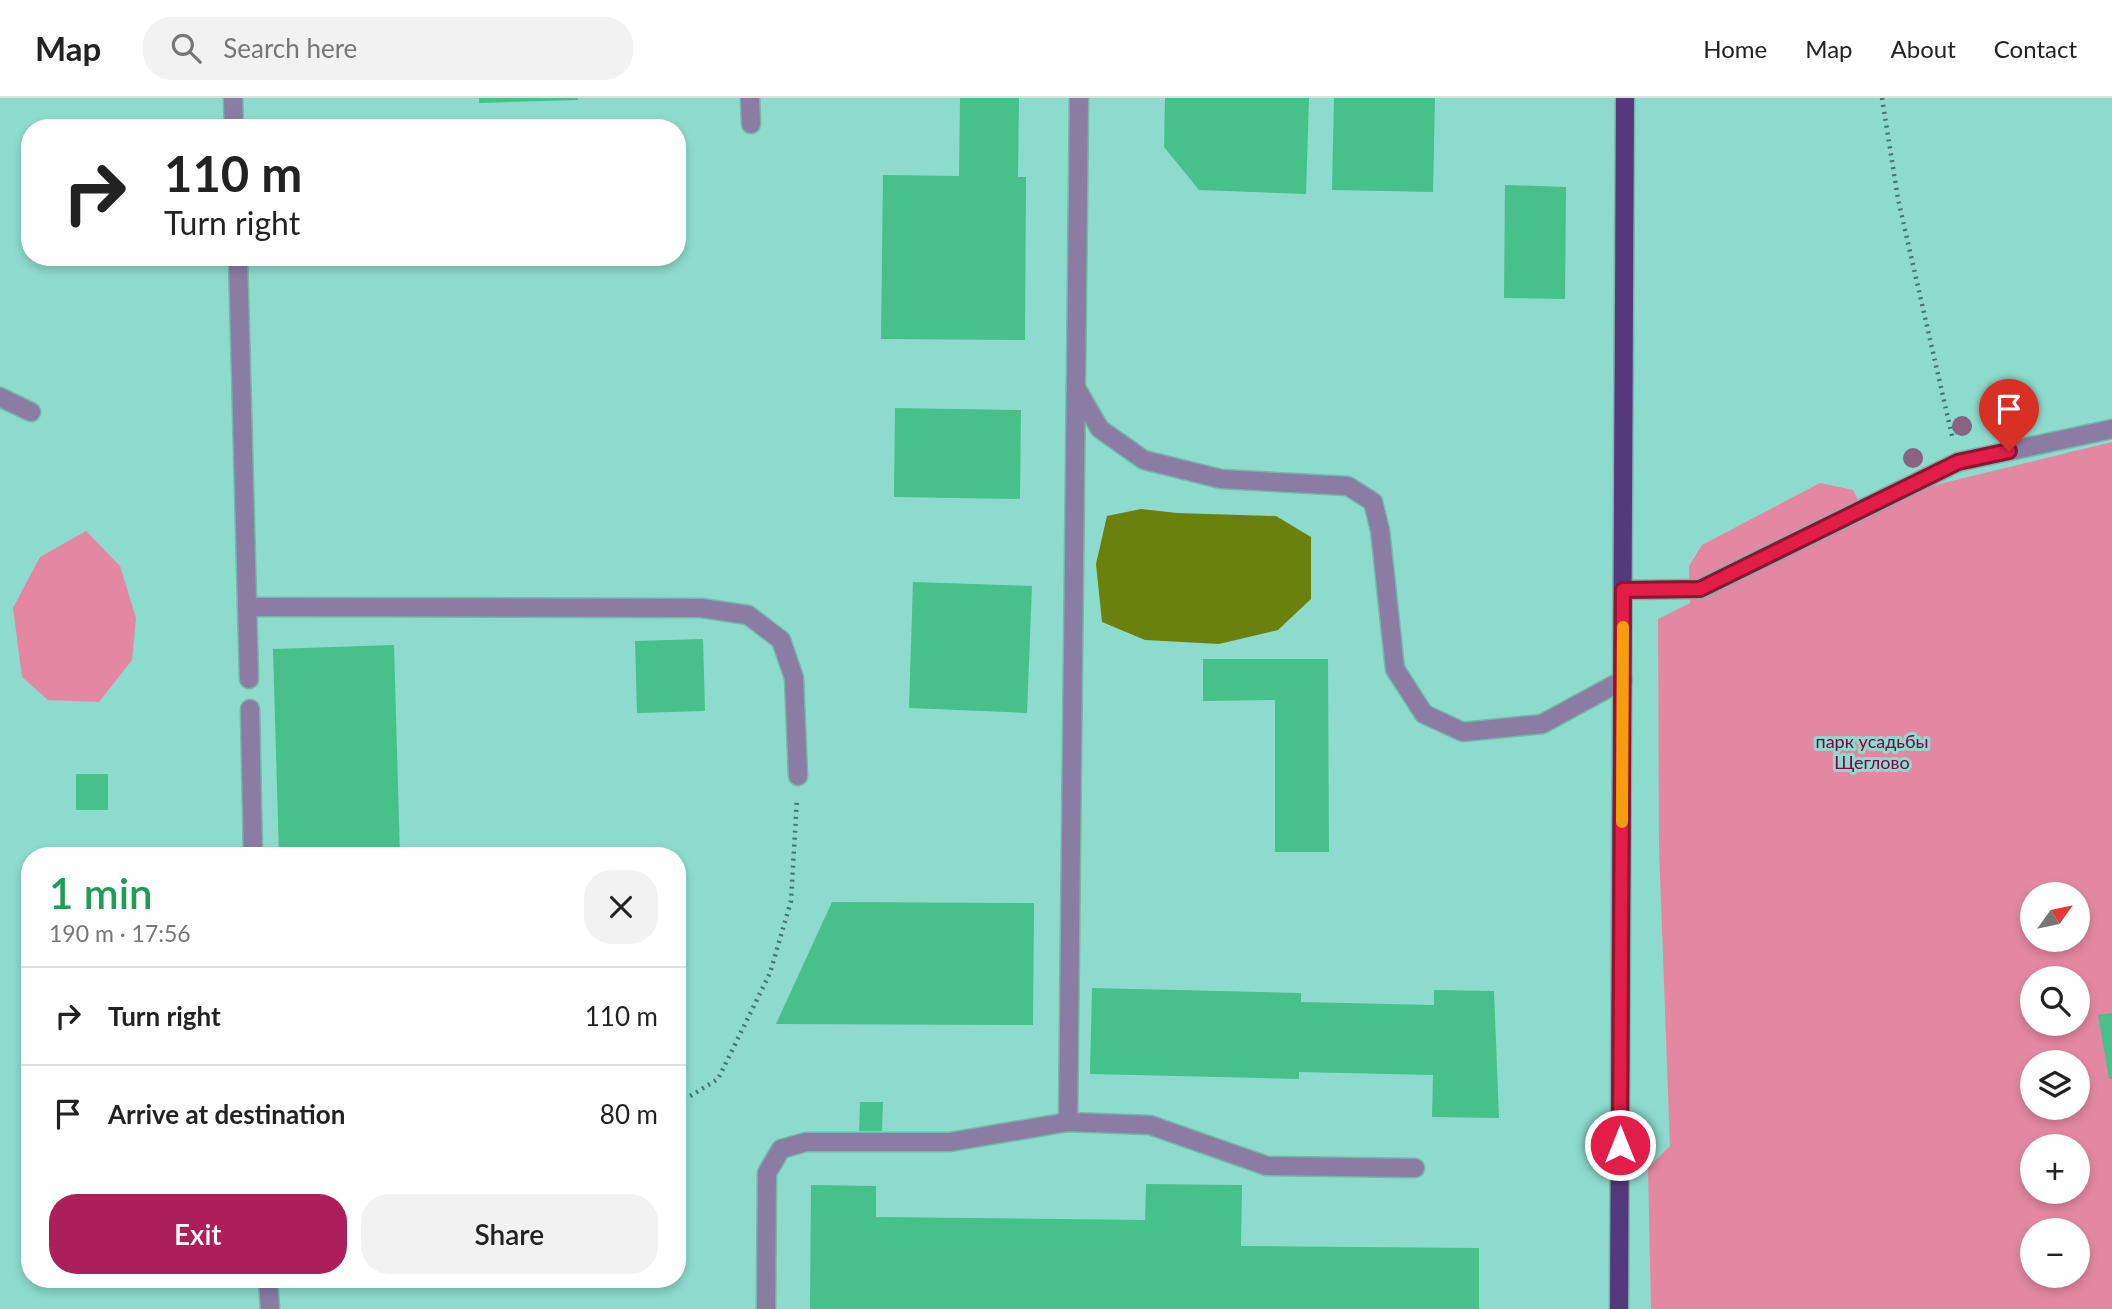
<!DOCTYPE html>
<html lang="en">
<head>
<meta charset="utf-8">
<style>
	body { margin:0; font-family:Lato,sans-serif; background:#f2f2f2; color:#222; height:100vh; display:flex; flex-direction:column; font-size:26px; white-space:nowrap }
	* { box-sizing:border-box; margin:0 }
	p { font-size:23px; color:#767676 }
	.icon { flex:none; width:38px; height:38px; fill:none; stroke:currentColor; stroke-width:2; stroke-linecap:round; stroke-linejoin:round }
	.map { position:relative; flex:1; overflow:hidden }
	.drawer { position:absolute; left:21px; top:749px; width:665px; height:441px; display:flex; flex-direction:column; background:#fff; border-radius:28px; box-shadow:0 4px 10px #0003 }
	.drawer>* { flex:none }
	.guide { position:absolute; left:21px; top:21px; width:665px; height:147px; border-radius:28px; box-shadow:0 4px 10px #0003; background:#fff; color:#222; overflow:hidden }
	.needle { width:46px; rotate:57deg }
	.controls { position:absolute; left:2020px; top:784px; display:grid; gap:14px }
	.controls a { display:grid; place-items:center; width:70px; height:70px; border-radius:50%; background:#fff; box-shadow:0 4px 10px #0003; font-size:35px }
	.pin { position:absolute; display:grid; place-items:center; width:60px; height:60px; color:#fff; margin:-72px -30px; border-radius:50% 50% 50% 0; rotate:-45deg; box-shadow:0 0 7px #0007 }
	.pin .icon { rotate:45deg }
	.me { position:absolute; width:77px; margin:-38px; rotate:0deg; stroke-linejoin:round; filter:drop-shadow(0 0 5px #0008) }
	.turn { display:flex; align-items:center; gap:24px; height:147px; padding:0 28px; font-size:32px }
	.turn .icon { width:91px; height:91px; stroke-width:2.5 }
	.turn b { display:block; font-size:49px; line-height:60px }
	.round { display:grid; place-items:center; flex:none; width:74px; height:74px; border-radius:28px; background:#f2f2f2 }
	.headline { display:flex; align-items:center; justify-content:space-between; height:119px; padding:0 28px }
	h1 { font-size:42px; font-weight:600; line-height:52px; color:#1e9e55 }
	.primary-button { display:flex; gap:14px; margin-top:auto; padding:14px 28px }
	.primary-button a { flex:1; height:80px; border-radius:28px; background:#ac1f5b; color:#fff; font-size:28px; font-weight:600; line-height:80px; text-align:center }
	.primary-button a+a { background:#f2f2f2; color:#222 }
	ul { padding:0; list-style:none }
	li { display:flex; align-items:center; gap:21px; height:98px; padding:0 28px; border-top:2px solid #e0e0e0 }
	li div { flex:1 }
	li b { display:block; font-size:26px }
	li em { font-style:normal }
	header { display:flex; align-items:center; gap:42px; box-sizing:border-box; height:98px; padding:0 35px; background:#fff; border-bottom:2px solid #e0e0e0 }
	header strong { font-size:33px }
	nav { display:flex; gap:38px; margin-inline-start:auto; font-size:24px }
	.search { width:490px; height:63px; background:#f2f2f2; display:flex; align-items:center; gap:18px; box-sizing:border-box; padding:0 24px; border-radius:28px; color:#767676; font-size:26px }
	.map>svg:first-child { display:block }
</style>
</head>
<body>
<header>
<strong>Map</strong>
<div class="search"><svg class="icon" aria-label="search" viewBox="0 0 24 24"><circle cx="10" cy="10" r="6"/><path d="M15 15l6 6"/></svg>Search here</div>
<nav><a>Home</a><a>Map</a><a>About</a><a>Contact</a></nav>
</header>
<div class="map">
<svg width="2112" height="1211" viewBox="0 0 2112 1211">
	<rect width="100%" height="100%" fill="#8ddbcd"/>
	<g fill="#e487a2" fill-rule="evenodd">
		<path d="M2112 344V1211H1651L1648 1070 1670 1048 1659 750 1658 521 1690 505 1689 468 1702 447 1820 385 1853 392 1866 417 1923 390ZM2032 796H2077V842H2032ZM2032 880H2077V926H2032ZM2032 964H2077V1010H2032ZM2032 1048H2077V1094H2032ZM2032 1132H2077V1178H2032Z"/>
		<path d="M86 433 120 468 136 520 132 562 99 604 48 602 22 579 13 510 40 459Z"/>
	</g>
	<path fill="#6a810e" d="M1141 411 1177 415 1276 418 1311 439V501L1278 532 1219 546 1145 542 1102 524 1096 466 1107 418Z"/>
	<g fill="#48c08c">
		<path d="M479 0H578V2L479 5Z"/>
		<path d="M960 0H1019L1018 79H1026L1025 242 881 241 883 77 959 78Z"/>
		<path d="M1165 0H1309L1306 96 1199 92 1164 49Z"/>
		<path d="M1334 0H1435L1433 94 1332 92Z"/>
		<path d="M1505 87 1566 89 1565 201 1504 200Z"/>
		<path d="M895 310 1021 312 1020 401 894 399Z"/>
		<path d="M913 484 1032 488 1027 615 909 610Z"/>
		<path d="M703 541 705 613 637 615 635 543Z"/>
		<path d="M394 547 400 758H279L273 551Z"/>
		<path d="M1203 561H1328L1329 754H1275V602L1203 603Z"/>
		<rect x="76" y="676" width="32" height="36"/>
		<path d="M832 804 1034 805 1033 927 776 926Z"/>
		<path d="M1092 890 1301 895V904L1434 907V892L1494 893 1499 1020 1432 1019 1433 977 1299 974V981L1090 976Z"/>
		<path d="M2112 915V981H2109L2098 917Z"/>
		<path d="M860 1004H883L882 1033H859Z"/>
		<path d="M1146 1086 1242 1087 1241 1148 1479 1150V1211H810L811 1087 876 1088V1119L1145 1122Z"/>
	</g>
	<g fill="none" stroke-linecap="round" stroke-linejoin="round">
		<g stroke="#74b7ab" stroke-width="21">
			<g id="minor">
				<path d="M233 0 234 30"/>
				<path d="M750 0 751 26"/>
				<path d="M238 159 249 581"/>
				<path d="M1076 290 1100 331 1144 362 1221 381 1348 388 1373 404 1380 432 1395 571 1424 616 1463 634 1542 626 1623 582"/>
				<path d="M0 299 31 314"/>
				<path d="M1623 492 1700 491 1958 364 2112 331"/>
				<path d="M247 509 701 510 748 517 781 542 794 580 798 678"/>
				<path d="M250 611 253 758"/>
				<path d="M1068 1024 1079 0"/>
				<path d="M268 1181 270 1211"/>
				<path d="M766 1211 767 1075 781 1051 806 1044H950L1068 1024 1150 1027 1267 1068 1415 1070"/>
			</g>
		</g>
		<g stroke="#74b7ab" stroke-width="21">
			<path id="major" d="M1619 1211 1625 0"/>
		</g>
		<g stroke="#44756c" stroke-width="4.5" stroke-dasharray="2 5" stroke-linecap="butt">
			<path d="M1882 0 1898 101 1953 342"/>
			<path d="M677 1002 687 1000 718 981 770 875 791 803 797 700"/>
		</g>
		<use href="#minor" stroke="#8a7ca2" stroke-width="18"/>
		<use href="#major" stroke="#56387c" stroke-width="18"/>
	</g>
	<g fill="#896380">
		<circle cx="1962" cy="328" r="10"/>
		<circle cx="1913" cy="360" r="10"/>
	</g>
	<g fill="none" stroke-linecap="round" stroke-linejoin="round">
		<g stroke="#92132f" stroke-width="18">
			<path id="route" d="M1620 1047 1623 492 1700 491 1958 364 2009 353"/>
		</g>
		<use href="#route" stroke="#e11d48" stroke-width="12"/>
		<path stroke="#f59e0b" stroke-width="12" d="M1622 724 1623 529"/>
	</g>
	<g text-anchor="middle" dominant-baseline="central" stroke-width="6" stroke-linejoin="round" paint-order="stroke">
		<g font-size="18" fill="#860041" stroke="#8ddbcd">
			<text x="1872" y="643">парк усадьбы<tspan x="1872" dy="21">Щеглово</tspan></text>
		</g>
	</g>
</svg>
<div class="controls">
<a><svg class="needle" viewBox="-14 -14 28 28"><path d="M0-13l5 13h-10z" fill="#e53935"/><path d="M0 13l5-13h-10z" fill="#767676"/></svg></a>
<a><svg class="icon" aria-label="search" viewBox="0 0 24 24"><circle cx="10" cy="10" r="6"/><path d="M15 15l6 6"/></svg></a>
<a><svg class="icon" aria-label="layers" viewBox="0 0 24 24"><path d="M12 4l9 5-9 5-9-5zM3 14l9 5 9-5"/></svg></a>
<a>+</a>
<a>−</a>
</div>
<div class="pin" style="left:2009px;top:353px;background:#d93025"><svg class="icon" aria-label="arrive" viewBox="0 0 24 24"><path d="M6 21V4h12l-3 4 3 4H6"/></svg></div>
<svg class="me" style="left:1620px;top:1047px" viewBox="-20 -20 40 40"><circle r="17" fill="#e11d48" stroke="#fff" stroke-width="3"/><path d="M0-11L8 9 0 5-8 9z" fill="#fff"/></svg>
<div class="guide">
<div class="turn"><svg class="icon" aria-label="right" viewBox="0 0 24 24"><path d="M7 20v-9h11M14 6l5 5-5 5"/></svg><div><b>110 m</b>Turn right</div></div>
</div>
<section class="drawer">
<div class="headline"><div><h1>1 min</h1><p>190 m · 17:56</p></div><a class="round"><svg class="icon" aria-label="close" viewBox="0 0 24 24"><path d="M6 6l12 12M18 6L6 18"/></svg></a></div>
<ul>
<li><svg class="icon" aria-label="right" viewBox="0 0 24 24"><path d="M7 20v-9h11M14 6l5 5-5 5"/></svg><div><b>Turn right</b></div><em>110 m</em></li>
<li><svg class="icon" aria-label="arrive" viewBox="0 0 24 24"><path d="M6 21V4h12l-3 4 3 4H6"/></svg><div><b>Arrive at destination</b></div><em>80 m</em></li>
</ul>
<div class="primary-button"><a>Exit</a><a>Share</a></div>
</section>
</div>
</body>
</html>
